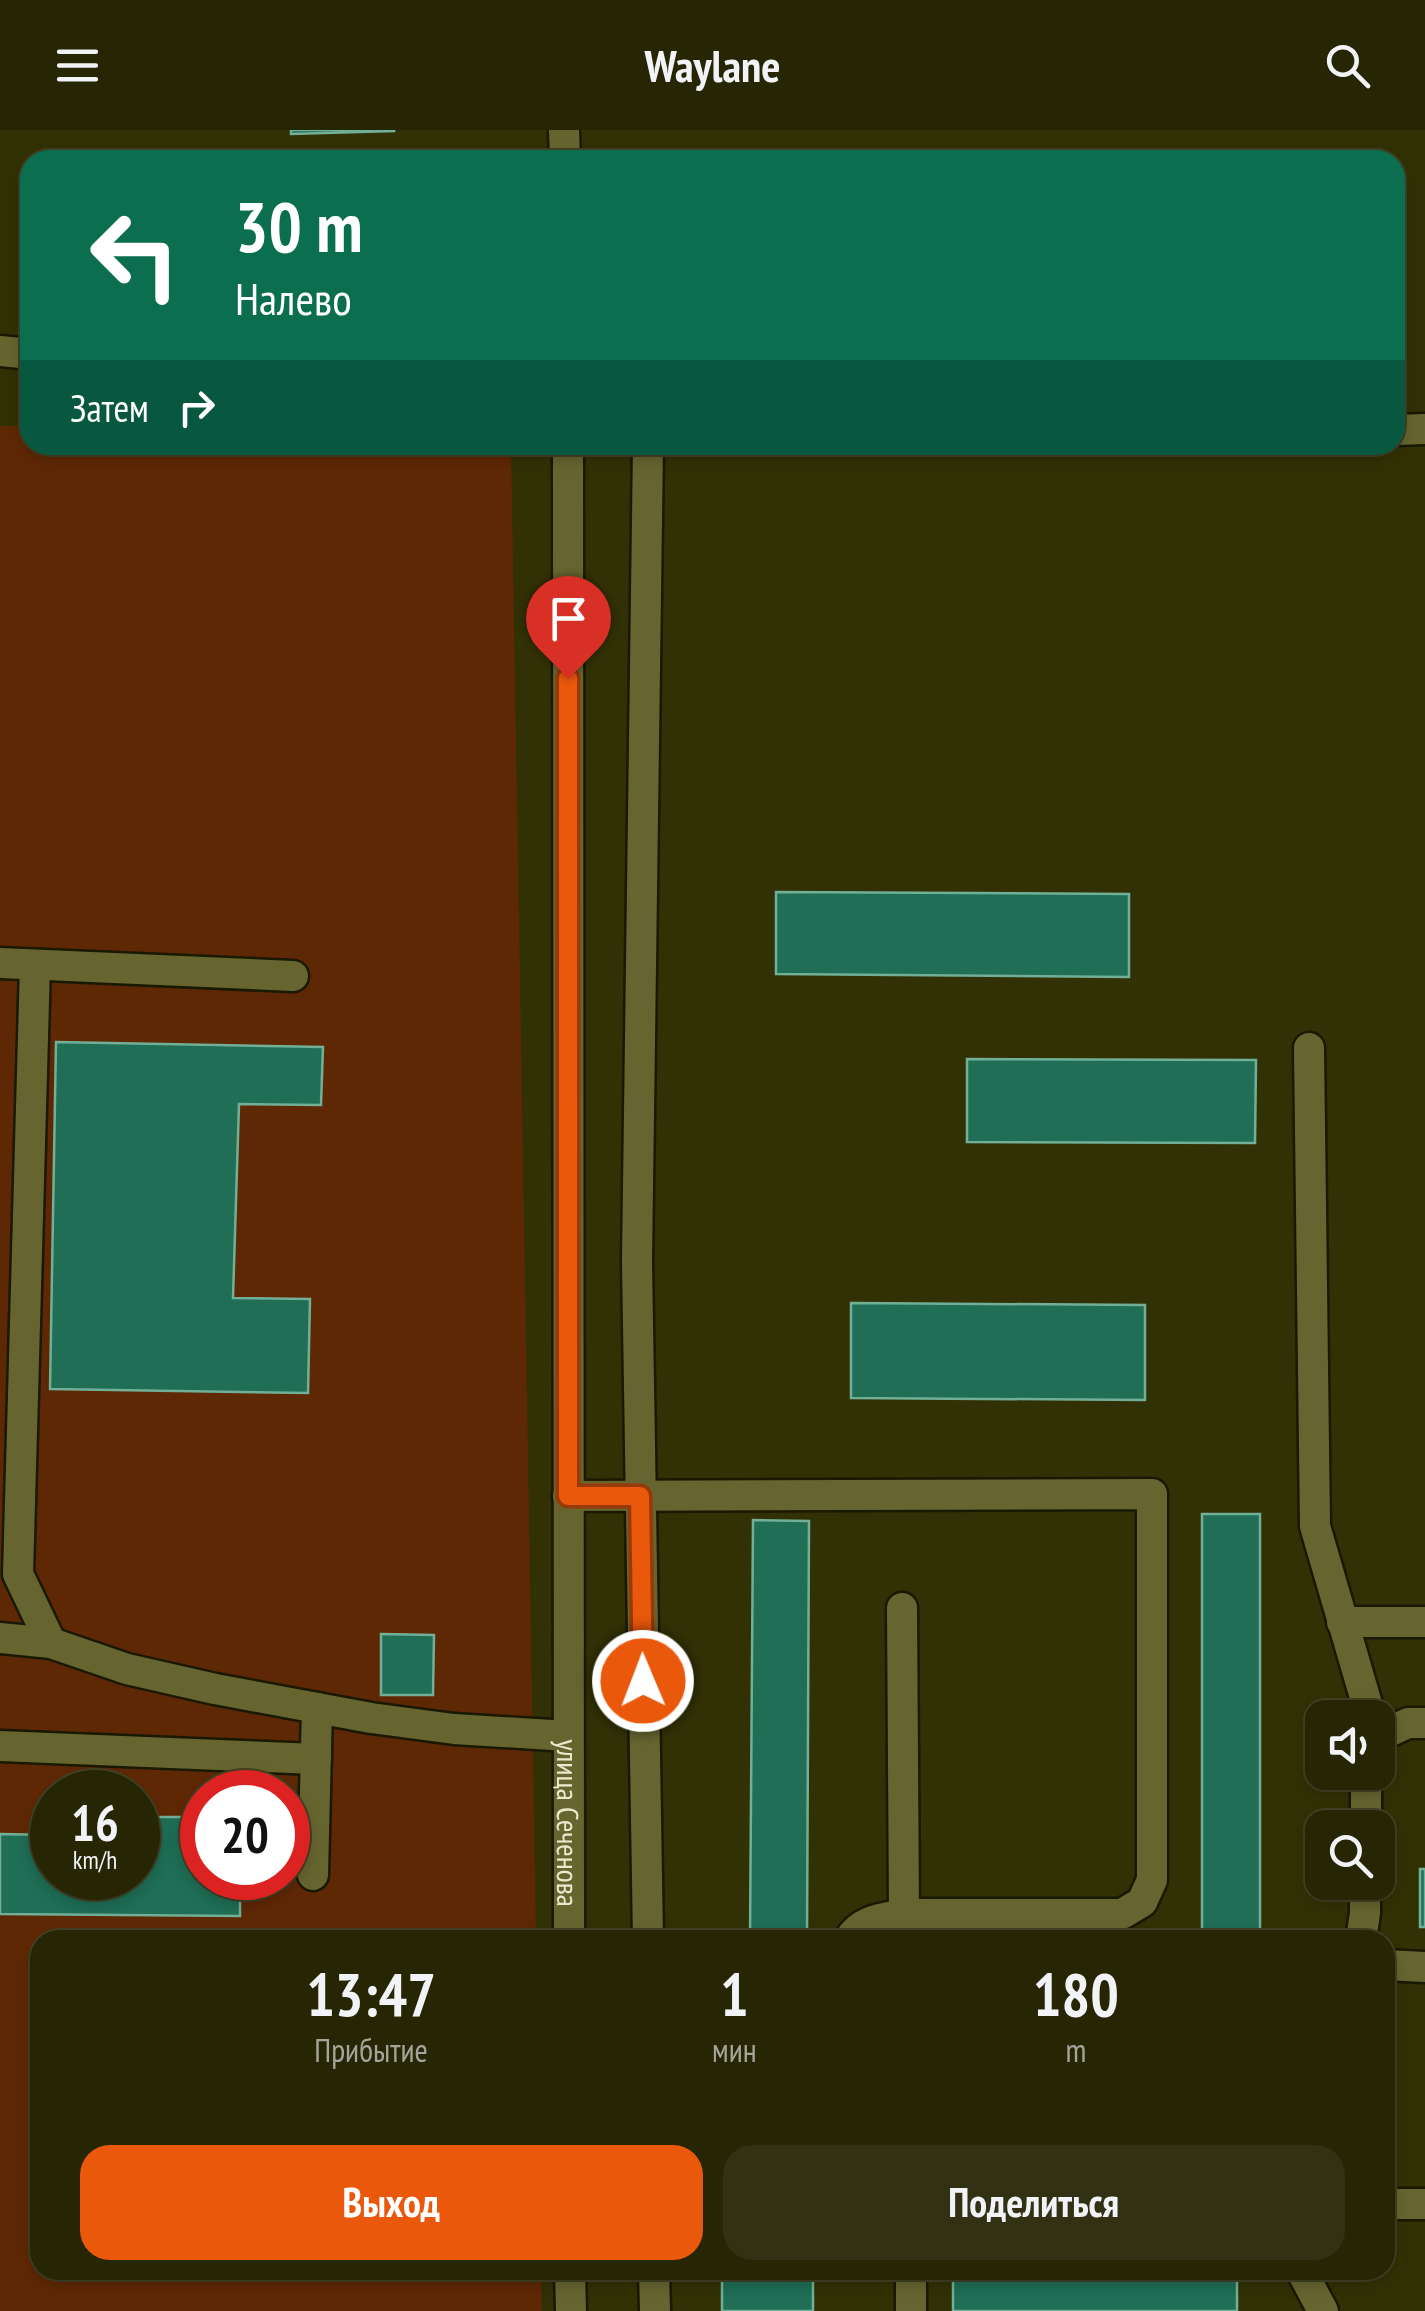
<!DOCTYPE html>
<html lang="ru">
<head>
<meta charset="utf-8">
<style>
	body { margin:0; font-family:"PT Sans Narrow",sans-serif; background:#323113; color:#f1f3f6; height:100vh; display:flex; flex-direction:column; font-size:38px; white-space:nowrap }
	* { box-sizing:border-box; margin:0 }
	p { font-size:32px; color:#a4a59a }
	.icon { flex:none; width:55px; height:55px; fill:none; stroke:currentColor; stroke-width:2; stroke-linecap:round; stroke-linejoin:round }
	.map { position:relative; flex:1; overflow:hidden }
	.side { position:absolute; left:30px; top:1800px; width:1365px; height:350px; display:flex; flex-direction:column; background:#262504; border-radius:30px; box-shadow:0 5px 15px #0003,0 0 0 2px #424226 }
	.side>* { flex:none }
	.guide { position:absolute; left:20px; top:20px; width:1385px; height:305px; border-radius:30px; box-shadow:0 5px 15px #0003,0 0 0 2px #424226; background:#0b6e4f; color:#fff; overflow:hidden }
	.fabs { position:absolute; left:1305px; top:1570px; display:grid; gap:20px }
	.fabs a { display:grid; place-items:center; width:90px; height:90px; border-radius:20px; background:#262504; box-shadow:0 5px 15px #0003,0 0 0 2px #424226; font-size:50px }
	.speed { position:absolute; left:30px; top:1640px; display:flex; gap:20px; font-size:50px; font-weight:700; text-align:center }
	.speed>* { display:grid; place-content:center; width:130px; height:130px; border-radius:50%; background:#262504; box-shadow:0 5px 15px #0003,0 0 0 2px #424226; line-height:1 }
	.speed small { font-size:25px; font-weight:400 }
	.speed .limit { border:15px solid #d22; background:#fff; color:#111 }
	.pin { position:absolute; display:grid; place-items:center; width:85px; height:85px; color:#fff; margin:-102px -42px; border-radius:50% 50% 50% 0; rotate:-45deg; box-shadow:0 0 10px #0007 }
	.pin .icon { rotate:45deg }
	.me { position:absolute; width:110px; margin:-55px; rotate:359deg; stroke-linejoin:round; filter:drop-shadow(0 0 8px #0008) }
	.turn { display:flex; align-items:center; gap:35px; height:210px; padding:0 50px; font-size:45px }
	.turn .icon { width:130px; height:130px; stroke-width:2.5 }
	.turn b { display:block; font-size:70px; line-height:85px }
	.then { display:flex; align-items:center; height:95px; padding:0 50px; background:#0003; gap:20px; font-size:38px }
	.eta { display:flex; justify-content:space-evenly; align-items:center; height:170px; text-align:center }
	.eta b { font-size:60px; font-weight:700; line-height:70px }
	.button { display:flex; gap:20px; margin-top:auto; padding:20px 50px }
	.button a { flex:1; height:115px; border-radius:30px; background:#ea580c; color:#fff; font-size:40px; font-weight:700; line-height:115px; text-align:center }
	.button a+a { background:#323113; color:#f1f3f6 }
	header { display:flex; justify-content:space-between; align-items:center; height:130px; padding:0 50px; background:#262504; font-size:45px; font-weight:700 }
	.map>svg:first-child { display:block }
</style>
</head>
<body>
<header><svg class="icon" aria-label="menu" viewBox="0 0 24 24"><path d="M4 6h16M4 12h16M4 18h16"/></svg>Waylane<svg class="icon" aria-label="search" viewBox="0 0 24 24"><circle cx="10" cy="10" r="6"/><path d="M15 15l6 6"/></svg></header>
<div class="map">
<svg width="1425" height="2181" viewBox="0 0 1425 2181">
	<rect width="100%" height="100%" fill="#323105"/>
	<path fill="#5f2805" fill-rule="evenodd" d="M0 296H30V315H511L536 1810H40V2140H541L542 2181H0ZM52 1662H138V1748H52ZM202 1662H288V1748H202Z"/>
	<g fill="#1f6e55" stroke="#71b097" stroke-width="2.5">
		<path d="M291 0H394V1L291 4Z"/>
		<path d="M776 762 1129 764V847L776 844Z"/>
		<path d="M56 912 323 917 321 975 239 974 233 1168 310 1169 308 1263 50 1259Z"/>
		<path d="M967 929 1256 930 1255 1013 967 1012Z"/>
		<path d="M851 1173 1145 1175V1270L851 1268Z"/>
		<rect x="1202" y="1384" width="58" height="426"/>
		<path d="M753 1390 809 1391 807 1810H750Z"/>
		<path d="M381 1504 434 1505 433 1565H381Z"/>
		<path d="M151 1687H202V1748H240V1786L0 1784V1704L52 1705V1748H138V1706H151Z"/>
		<rect x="1420" y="1739" width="5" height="58"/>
		<rect x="953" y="2140" width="284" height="41"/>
		<rect x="722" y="2143" width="91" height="38"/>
	</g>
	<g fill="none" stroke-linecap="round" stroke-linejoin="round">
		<g stroke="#191800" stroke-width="35">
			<g id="minor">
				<path d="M564 0 565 30"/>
				<path d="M0 221 30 224"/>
				<path d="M1395 300 1425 299"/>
				<path id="s1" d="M568 315 569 1810"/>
				<path d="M0 833 293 846"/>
				<path d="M35 835 18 1444 51 1513"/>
				<path d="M1309 918 1315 1396 1371 1588"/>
				<path d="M568 1366 1152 1364V1750L1142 1772 1122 1784H904C883 1788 860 1790 849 1810"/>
				<path d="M902 1478 904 1784"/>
				<path d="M1342 1492H1425"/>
				<path d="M0 1508 51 1513 127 1539 215 1559 371 1588 454 1599 568 1606"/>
				<path d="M1378 1607 1408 1593H1425"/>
				<path d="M0 1616 316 1629"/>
				<path d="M1366 1698V1642"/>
				<path d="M313 1745 317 1578"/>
				<path d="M648 1810 637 1132 648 315"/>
				<path d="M1361 1810 1365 1783V1752"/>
				<path d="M1385 1835 1425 1837"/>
				<path d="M1385 2074H1425"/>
				<path d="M570 2140 571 2181"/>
				<path d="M654 2140 655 2181"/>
				<path d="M911 2140V2181"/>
				<path d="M1301 2140 1323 2181"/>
			</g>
		</g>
		<use href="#minor" stroke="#67652f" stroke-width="30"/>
	</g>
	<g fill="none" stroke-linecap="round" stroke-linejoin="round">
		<g stroke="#983908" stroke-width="25">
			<path id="route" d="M568 548V1366H640L643 1551"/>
		</g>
		<use href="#route" stroke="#ea580c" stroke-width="18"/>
	</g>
	<g text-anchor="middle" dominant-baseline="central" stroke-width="10" stroke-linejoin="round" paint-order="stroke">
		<g font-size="30" fill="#e9e9cc" stroke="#191803">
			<text stroke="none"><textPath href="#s1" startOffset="1378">улица Сеченова</textPath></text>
		</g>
	</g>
</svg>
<div class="fabs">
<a><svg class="icon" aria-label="sound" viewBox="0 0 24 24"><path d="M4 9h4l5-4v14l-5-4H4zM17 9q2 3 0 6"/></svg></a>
<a><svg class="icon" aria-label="search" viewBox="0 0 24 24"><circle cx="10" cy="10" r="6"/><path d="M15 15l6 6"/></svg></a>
</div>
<div class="speed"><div>16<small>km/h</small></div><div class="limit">20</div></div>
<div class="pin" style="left:568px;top:548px;background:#d93025"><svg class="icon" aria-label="arrive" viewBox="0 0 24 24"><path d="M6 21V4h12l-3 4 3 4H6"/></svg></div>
<svg class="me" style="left:643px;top:1551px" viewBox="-20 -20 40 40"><circle r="17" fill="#ea580c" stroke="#fff" stroke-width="3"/><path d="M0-11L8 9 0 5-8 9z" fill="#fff"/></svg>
<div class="guide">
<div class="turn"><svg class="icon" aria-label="left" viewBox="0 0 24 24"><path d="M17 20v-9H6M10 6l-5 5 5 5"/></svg><div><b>30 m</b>Налево</div></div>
<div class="then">Затем<svg class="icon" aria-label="right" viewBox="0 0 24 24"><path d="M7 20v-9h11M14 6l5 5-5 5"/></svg></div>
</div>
<section class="side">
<div class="eta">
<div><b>13:47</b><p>Прибытие</p></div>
<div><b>1</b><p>мин</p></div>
<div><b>180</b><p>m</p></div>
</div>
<div class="button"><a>Выход</a><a>Поделиться</a></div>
</section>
</div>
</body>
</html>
